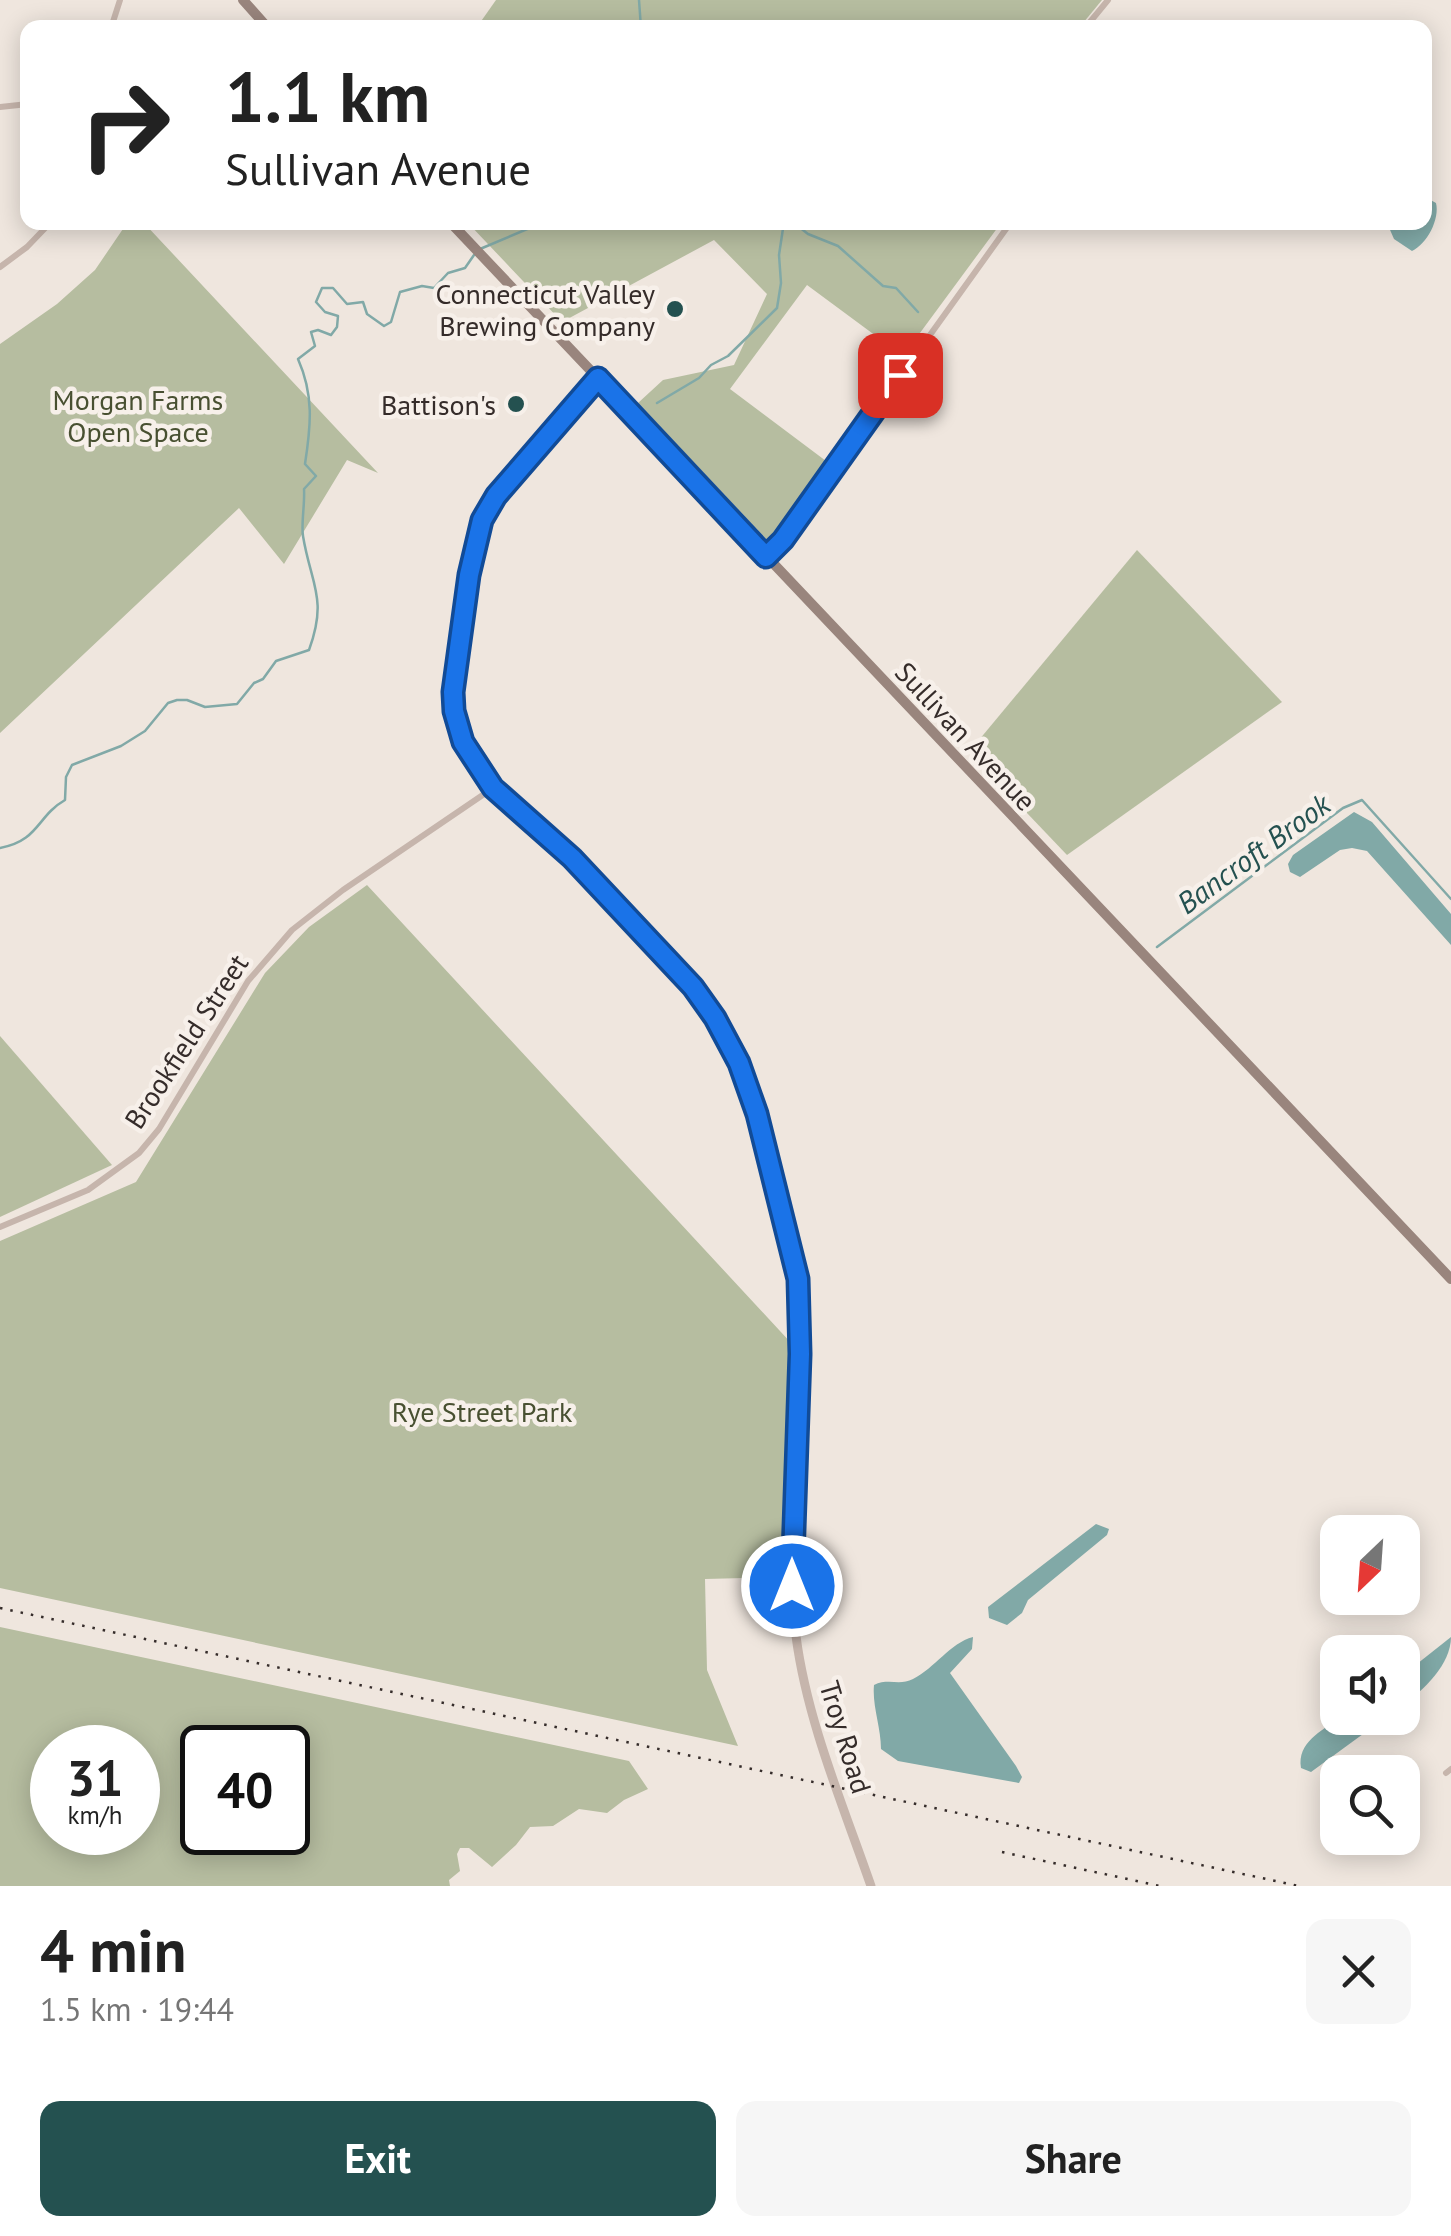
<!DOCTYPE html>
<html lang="en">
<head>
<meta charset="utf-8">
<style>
	body { margin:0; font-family:"PT Sans",sans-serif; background:#f6f6f6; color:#222; height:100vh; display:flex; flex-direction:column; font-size:38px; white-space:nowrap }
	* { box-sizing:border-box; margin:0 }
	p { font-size:32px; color:#767676 }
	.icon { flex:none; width:55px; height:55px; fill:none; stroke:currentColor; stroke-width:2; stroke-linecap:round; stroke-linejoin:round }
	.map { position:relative; height:1886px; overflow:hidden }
	.sheet { display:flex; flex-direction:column; background:#fff; flex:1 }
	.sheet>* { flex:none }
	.top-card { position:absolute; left:20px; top:20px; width:1412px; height:210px; border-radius:20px; box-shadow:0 5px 25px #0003; background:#fff; color:#222; overflow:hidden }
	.needle { width:65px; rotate:205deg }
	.buttons { position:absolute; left:1320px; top:1515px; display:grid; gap:20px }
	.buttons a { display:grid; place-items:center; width:100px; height:100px; border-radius:20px; background:#fff; box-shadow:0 5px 25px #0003; font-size:50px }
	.speed { position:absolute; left:30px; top:1725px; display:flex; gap:20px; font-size:50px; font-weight:700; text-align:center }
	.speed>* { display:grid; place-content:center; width:130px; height:130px; border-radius:50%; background:#fff; box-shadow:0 5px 25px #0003; line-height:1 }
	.speed small { font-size:25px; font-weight:400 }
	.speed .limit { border:5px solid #111; border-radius:15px; background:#fff; color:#111 }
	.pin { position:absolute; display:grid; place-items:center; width:85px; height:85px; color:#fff; margin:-42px; border-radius:20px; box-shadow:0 5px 15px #0006 }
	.me { position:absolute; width:110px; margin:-55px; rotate:0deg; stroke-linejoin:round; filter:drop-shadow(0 0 8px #0008) }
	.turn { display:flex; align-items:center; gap:35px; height:210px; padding:0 40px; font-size:45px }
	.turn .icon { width:130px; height:130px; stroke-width:2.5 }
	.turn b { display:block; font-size:70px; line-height:85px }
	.round { display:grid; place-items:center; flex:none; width:105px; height:105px; border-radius:20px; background:#f6f6f6 }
	.headline { display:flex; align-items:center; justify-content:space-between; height:170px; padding:0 40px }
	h1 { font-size:60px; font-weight:600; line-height:75px }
	.button { display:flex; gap:20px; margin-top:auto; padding:20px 40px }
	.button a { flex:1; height:115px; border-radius:20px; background:#245150; color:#fff; font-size:40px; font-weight:600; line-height:115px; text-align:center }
	.button a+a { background:#f6f6f6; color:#222 }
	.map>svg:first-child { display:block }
</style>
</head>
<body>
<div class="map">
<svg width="1451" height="1886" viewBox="0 0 1451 1886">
	<rect width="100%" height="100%" fill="#efe6de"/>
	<g fill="#b6bda0" fill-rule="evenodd">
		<path d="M496 0H1102L1079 28 477 27Z"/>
		<path d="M127 223H144L378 473 347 460 284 564 239 508 0 733V344L57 304 95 270Z"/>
		<path d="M468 223H1001L903 356 807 285 730 389 826 461 768 541 638 403 663 380 734 365 767 294 714 240 562 322Z"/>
		<path d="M1137 550 1282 702 1067 855 969 752Z"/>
		<path d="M367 885 792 1344 782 1577 705 1579 707 1670 738 1746 0 1588V1241L136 1182 265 973 309 927Z"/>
		<path d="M0 1036 112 1165 0 1217Z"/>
		<path d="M0 1627 629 1761 648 1789 624 1800 607 1813 579 1809 553 1826 530 1827 516 1845 492 1867 469 1848H460L457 1854 460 1871 449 1880 450 1886H0ZM52 1748H138V1832H52ZM202 1748H288V1832H202Z"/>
	</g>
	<g fill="#81a9a7">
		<path d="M1425 197 1436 203C1440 219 1427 244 1412 251L1394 239 1387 223 1425 222Z"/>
		<path d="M1354 812 1372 822 1451 914V945L1367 851 1352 848 1340 850 1300 877 1290 872 1288 864 1293 855Z"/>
		<path d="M1096 1524 1109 1529 1107 1535 1028 1600 1022 1613 1007 1625 989 1618 988 1607Z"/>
		<path d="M973 1637 972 1649 950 1673 1016 1766 1022 1777 1019 1783 898 1761 881 1749C881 1727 872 1706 874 1685 888 1678 900 1686 913 1679 935 1668 950 1643 973 1637Z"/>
		<path d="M1451 1637C1451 1664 1424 1690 1403 1705V1675Z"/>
		<path d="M1339 1718H1385L1311 1772 1301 1768C1297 1742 1321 1732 1339 1718Z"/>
	</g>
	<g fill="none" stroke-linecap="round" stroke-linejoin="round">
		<g stroke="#81a9a7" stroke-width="2.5">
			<path d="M639 0 641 28"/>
			<path d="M793 222 808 234 838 246 883 286 896 288 918 312"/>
			<path d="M480 249 544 222"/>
			<path d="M657 403 699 378 711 365 728 356 777 308 781 283 779 255 784 222"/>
			<path d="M0 848C39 841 37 816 65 800L66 777 72 765 121 746 145 731 168 703 177 700H187L205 707 237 704 254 683 263 679 276 661 309 650C328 598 311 585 303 536 301 524 305 504 304 489L316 476 305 464C311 425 314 395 298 359L315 346 311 332 318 330 331 335 337 327 338 316 325 312 316 302 322 288H333L347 304 363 302 367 314 384 326 391 322 400 292 422 286 434 288 448 273 465 268 474 255"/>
			<path d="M1157 947 1343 808 1362 800 1451 899"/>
		</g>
		<g stroke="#c6b5ac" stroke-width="6">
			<path d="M111 28 120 0"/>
			<path d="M1085 28 1108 0"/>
			<path d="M0 107 28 104"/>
			<path d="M0 267 27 247 51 222"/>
			<path d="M767 556 783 540 1011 222"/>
			<path d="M0 1227 88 1190 139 1153 159 1129 248 981 292 930 343 890 493 788"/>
			<path d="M1446 1773 1451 1769"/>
		</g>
		<path stroke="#c6b5ac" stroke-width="9" d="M598 378C566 412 499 481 482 522 469 553 468 588 463 621 460 649 451 678 454 705 462 777 528 814 574 861 634 921 704 984 739 1062 754 1096 762 1132 771 1167 786 1228 801 1286 800 1350 800 1445 783 1541 796 1636 807 1721 843 1805 871 1886"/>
		<g stroke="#99857d" stroke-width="10">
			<path d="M243 0 268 28"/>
			<path d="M450 222 1451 1279"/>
		</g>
		<g stroke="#352c2a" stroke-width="2.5" stroke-dasharray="2.5 8" stroke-linecap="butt">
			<path d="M0 1608 1299 1886"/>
			<path d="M1002 1852 1160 1886"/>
		</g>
	</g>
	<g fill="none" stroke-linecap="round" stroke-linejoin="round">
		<g stroke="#114b97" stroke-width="25">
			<path id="route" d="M792 1586 800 1354 798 1279 757 1114 739 1063 715 1018 693 987 572 858 493 788 463 742 454 711 453 692 469 575 482 520 496 496 598 378 766 557 783 540 900 375"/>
		</g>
		<use href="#route" stroke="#1a73e8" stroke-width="18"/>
	</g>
	<g fill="#245150" stroke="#f7f0ea" stroke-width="4">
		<circle cx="675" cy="309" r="10"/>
		<circle cx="516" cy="404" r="10"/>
	</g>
	<g text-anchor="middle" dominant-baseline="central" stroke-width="9" stroke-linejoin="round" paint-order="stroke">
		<g font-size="28" fill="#352c2a" stroke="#f7f0ea" text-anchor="end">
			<text x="655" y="293">Connecticut Valley<tspan x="655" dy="32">Brewing Company</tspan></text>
			<text x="496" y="404">Battison's</text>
		</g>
		<g font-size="28" fill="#485031" stroke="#f7f0ea">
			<text x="138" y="399">Morgan Farms<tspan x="138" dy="32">Open Space</tspan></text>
			<text x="482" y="1411">Rye Street Park</text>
		</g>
		<g font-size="28" fill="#352c2a" stroke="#f7f0ea">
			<text transform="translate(966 736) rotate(47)">Sullivan Avenue</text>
			<text transform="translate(186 1041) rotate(-57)">Brookfield Street</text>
			<text transform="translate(846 1737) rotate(73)">Troy Road</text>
		</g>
		<g font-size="30" font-style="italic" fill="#245150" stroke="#f7f0ea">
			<text transform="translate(1253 853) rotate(-36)">Bancroft Brook</text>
		</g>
	</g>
</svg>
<div class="buttons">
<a><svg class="needle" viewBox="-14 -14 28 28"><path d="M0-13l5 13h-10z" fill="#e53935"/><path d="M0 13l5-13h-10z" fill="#767676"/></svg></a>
<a><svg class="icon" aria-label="sound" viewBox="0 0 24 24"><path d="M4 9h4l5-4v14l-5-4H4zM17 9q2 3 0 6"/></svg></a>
<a><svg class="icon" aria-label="search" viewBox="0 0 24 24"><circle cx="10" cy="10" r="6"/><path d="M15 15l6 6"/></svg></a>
</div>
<div class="speed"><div>31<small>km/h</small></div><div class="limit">40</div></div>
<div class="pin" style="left:900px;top:375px;background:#d93025"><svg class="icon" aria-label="arrive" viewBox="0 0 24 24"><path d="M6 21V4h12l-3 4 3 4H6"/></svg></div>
<svg class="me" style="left:792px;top:1586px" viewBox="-20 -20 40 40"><circle r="17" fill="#1a73e8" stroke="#fff" stroke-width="3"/><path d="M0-11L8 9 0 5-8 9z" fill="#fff"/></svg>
<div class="top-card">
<div class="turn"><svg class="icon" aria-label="right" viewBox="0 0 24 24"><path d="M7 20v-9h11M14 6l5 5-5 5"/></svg><div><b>1.1 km</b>Sullivan Avenue</div></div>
</div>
</div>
<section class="sheet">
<div class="headline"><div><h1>4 min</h1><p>1.5 km · 19:44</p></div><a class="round"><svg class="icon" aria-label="close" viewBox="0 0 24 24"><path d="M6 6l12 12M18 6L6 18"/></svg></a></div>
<div class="button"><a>Exit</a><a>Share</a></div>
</section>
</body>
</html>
